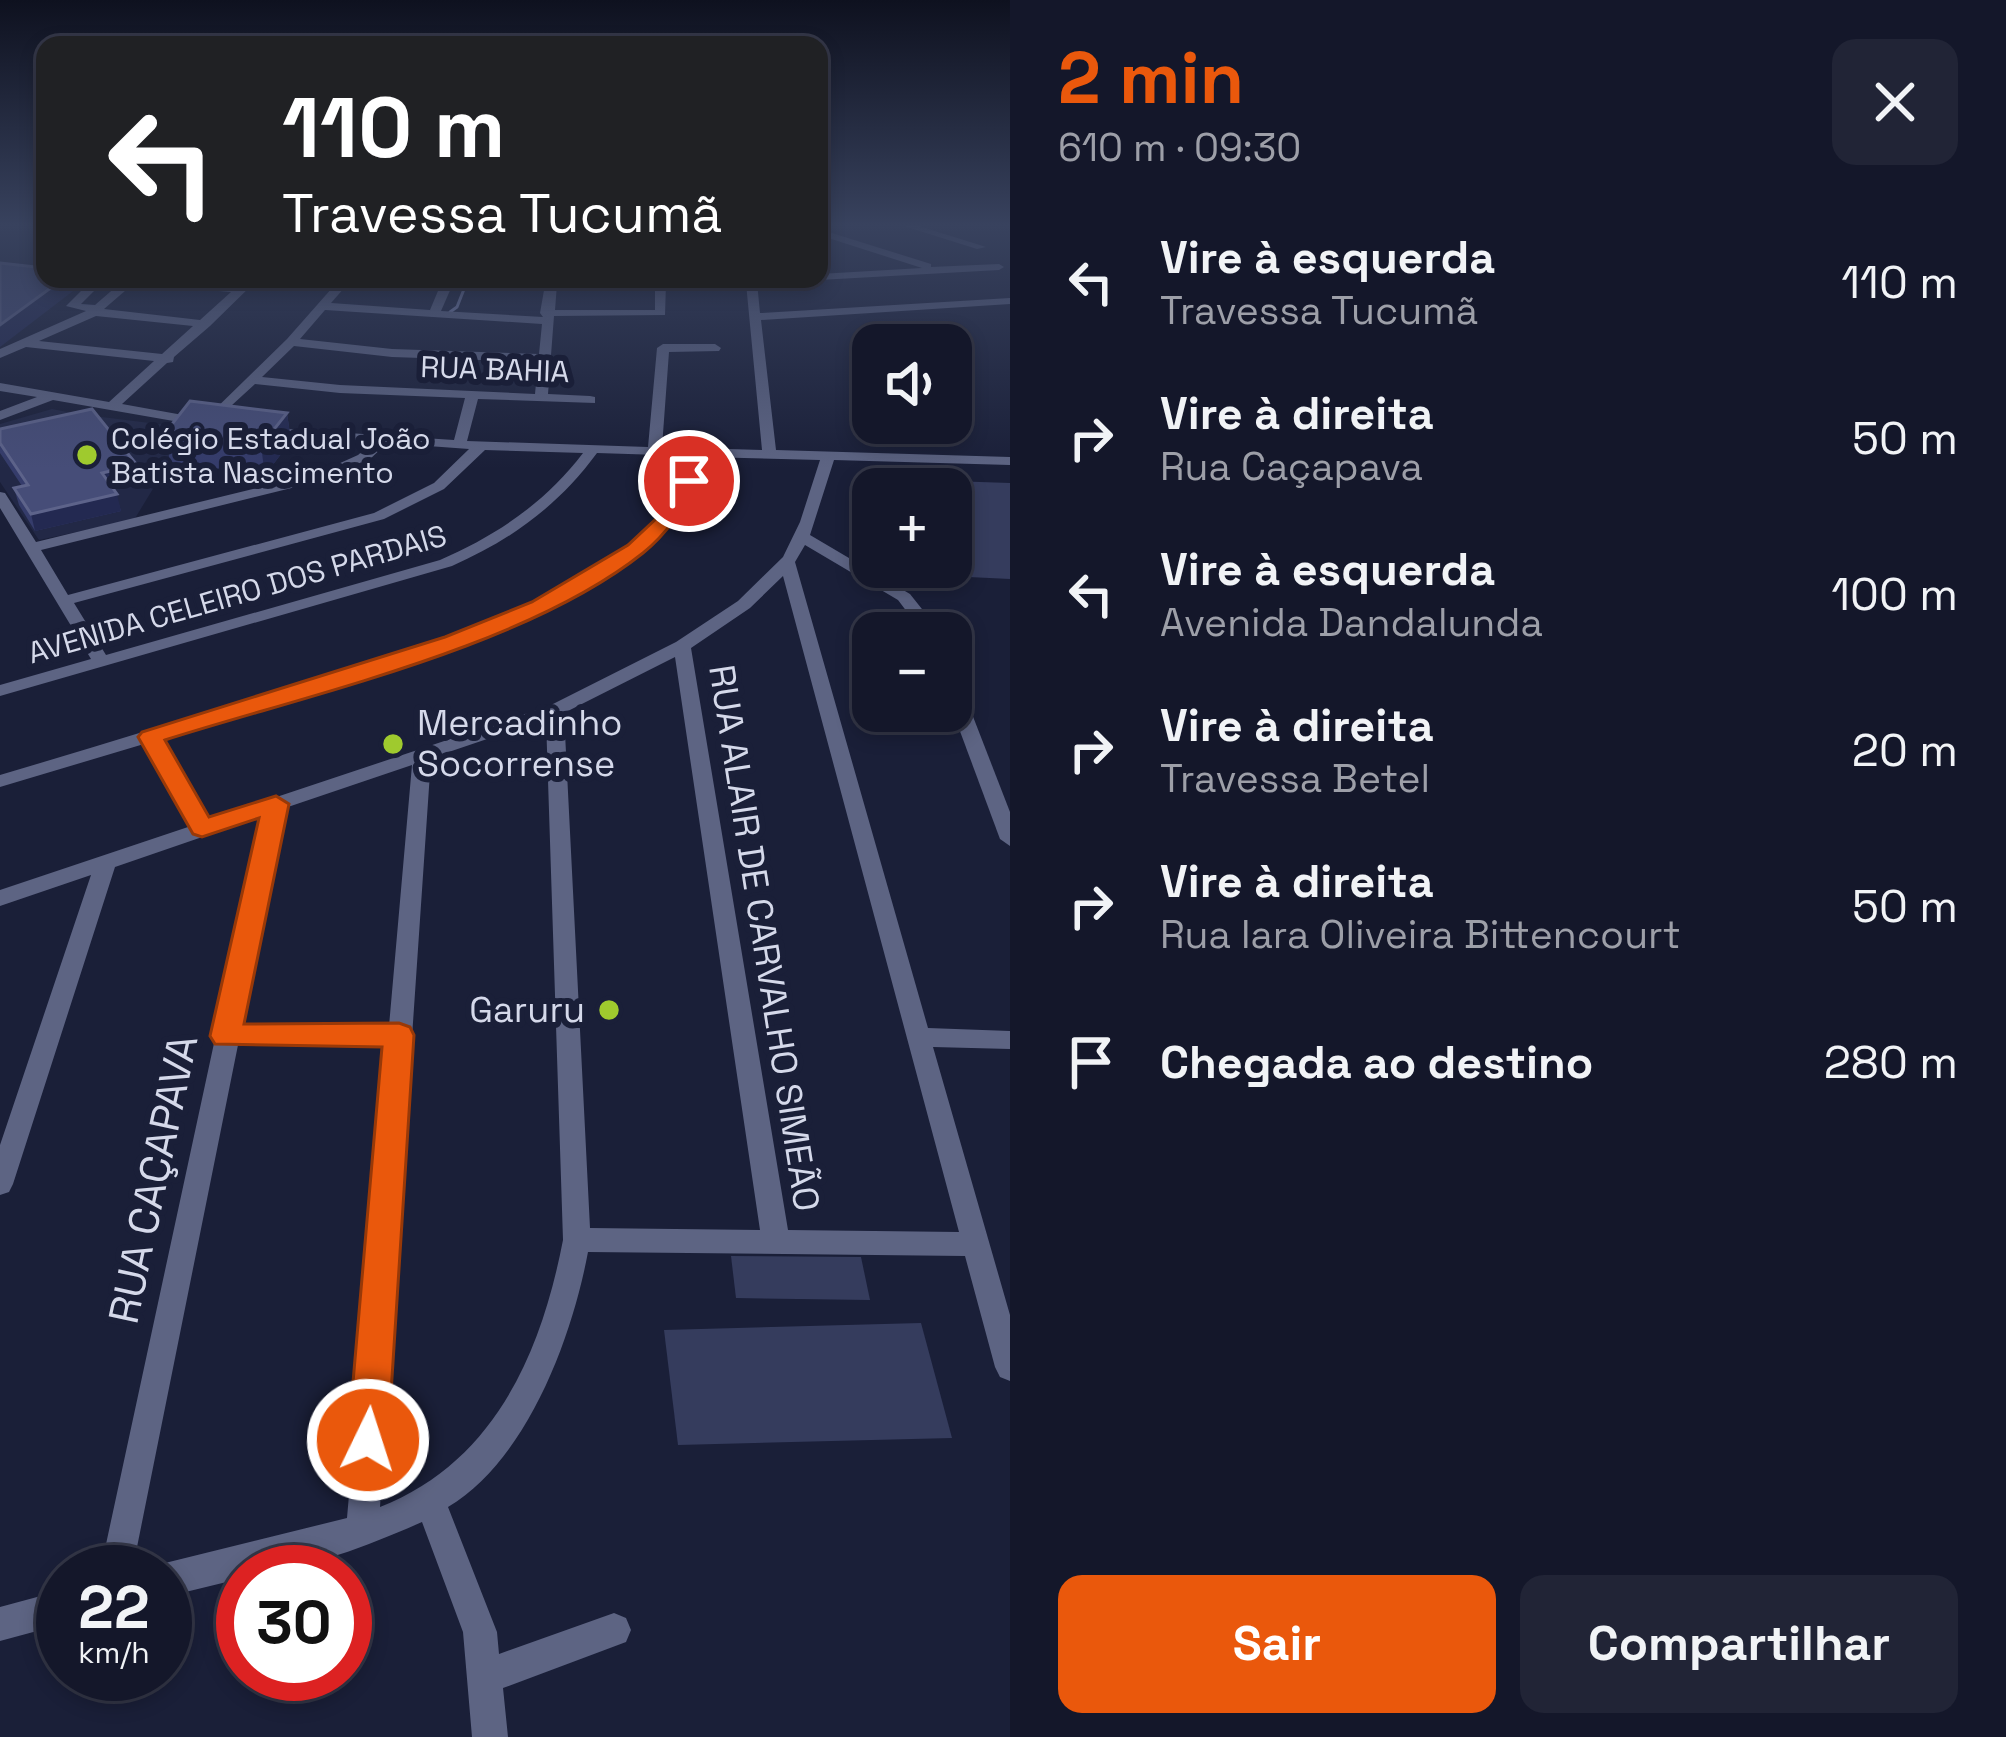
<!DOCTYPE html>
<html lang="pt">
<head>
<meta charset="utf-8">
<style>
	body { margin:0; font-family:"Space Grotesk",sans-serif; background:#212436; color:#f1f3f6; height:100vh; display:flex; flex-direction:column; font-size:45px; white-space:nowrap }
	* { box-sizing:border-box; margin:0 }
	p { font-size:39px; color:#9d9fa8 }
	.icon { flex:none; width:66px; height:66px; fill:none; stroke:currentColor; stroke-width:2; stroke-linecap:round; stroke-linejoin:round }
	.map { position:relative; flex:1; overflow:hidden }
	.panel { display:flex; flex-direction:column; background:#14172a; width:996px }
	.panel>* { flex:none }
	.top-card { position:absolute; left:36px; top:36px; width:792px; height:252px; border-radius:24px; box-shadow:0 6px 18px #0003,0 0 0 3px #333647; background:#202124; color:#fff; overflow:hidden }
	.tools { position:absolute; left:852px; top:324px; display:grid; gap:24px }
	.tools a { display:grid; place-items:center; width:120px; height:120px; border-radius:24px; background:#14172a; box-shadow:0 6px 18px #0003,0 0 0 3px #333647; font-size:60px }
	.speed { position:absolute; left:36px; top:1545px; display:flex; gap:24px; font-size:60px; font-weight:700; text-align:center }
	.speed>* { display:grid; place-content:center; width:156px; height:156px; border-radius:50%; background:#14172a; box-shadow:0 6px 18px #0003,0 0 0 3px #333647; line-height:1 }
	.speed small { font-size:30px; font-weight:400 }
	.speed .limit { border:18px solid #d22; background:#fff; color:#111 }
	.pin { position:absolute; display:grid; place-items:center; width:102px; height:102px; color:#fff; margin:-51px; border:6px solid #fff; border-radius:50%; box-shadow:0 3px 12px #0007 }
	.me { position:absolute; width:132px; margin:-66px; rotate:4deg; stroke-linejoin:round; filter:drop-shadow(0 0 9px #0008) }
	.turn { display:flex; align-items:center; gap:42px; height:252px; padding:0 48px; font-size:54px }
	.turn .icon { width:156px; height:156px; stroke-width:2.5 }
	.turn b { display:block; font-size:84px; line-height:102px }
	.round { display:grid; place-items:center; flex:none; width:126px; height:126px; border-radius:24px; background:#212436 }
	.headline { display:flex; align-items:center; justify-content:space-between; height:204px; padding:0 48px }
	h1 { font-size:72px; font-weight:700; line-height:90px; color:#ea580c }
	.cta { display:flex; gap:24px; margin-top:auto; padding:24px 48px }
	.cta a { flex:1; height:138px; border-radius:24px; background:#ea580c; color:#fff; font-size:48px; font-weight:700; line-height:138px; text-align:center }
	.cta a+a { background:#212436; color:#f1f3f6 }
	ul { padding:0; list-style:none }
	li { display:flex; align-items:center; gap:36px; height:156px; padding:0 48px }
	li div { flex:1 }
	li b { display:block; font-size:45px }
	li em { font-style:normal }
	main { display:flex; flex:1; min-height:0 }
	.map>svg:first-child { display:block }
</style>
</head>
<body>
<main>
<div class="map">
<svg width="1010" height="1737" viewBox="0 0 1010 1737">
	<rect width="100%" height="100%" fill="#1a1f38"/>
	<path fill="#222846" d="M52 409 78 414 190 428 134 520 39 540 0 482V424Z"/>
	<g fill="#353c5d">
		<path d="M921 480 1010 483V579L948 576 951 489H924Z"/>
		<path d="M731 1256 861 1257 870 1300 736 1298Z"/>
		<path d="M921 1323 952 1438 678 1445 664 1330Z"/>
	</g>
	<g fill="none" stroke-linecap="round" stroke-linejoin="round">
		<path stroke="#7c84af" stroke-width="3" d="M450 312 457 307 468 279"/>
		<g fill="#5d6483" fill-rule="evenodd">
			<path d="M904 226H919L986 247 977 249Z"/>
			<path d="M819 229 931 264V267L999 264 1004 267 999 270 819 280 815 279H819V274L922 268 819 235Z"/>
			<path d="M51 279 100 281V285L81 304 95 305 125 279 237 286 246 279H258L210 326 174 357 173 362 167 363 122 404 205 419 287 339 340 279H352L331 303 430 310 443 279H455L441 311 543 317 540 313 546 279H778L757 282 760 313 1010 298V304L761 320 776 450 1010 457V465L834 460 810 535 910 594 941 633H923L898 600 805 545 795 562 928 1028 1010 1031V1049L933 1047 1010 1315V1381L1000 1377 995 1367 965 1256 588 1252C572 1338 527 1460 448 1507L497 1632 499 1654 614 1613 626 1618 631 1630 626 1642 503 1688 508 1737H472L463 1632 422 1522C367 1546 304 1572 243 1572V1578L165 1597V1572H152L165 1563 347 1518 388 1044 238 1045 132 1572H100L263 816 115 867 13 1184 9 1192 0 1195V1145L91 875 0 906V890L191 826 144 744 0 787V775C108 743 215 710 322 677 428 644 542 617 631 546 660 522 678 491 691 456L597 453C558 506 511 540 452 566L0 696V685L91 659 0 508V492L5 493 36 542 318 473 358 455 373 442 262 434 255 430 257 427 454 440 465 398 340 393 255 384 208 427 53 400 0 420V411L37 397 0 391V383L109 402 154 361 26 347 0 358V349L86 311 66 306 87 285ZM655 283V310H555L557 284ZM666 283H746L762 450 662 447 669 352 719 351 721 348 715 344H663L657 348 648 447 467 441 478 399 595 403V397L590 396 548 394 554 316 665 315ZM133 284 231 292 200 320 104 309ZM325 310 542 324 539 354 392 349 300 339ZM96 316 193 326 162 354 39 341ZM294 346 392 357 538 362 535 394 340 385 262 377ZM387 443 469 449 434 483 374 513 68 595 41 550 328 479 368 461ZM485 450 583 453C545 503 497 535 440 560L106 655 74 603 384 519 444 489ZM704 457 820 460 800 522 783 557 738 601 676 642 549 706 208 820 160 739C225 719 289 698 354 678 455 647 574 619 653 542 677 519 693 488 704 457ZM783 576 959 1232 788 1230 691 648 750 608ZM675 657 760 1230 590 1228 564 713ZM546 719 563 1240C541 1354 494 1462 380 1507L431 758ZM412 765 389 1026 241 1027 285 808Z"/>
			<path d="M951 678 960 683 1010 812V846L1000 839 951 707Z"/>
			<path d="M63 1590V1624L0 1641V1607Z"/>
		</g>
	</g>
	<g fill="#353c6b">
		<path d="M287 413 291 441 265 475 170 462 165 433Z"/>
		<path d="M0 429 137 465 141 482 114 489 121 511 35 531 19 505 14 488 22 486 0 453Z"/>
	</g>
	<g fill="#232951">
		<path d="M63 279H75L77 288 0 347V325Z"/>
		<path d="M287 413 291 441 265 475 261 446Z"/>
		<path d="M137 465 141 482 106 490 102 473Z"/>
		<path d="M117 494 121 511 35 531 31 514Z"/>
	</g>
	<g fill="#464d78" stroke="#5d638a" stroke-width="3">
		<path d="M0 263 45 268V279H63L0 325Z"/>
		<path d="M190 401 287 413 261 446 165 433Z"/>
		<path d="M92 409 137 465 102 473 117 494 31 514 14 488 28 485 0 443V429Z"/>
	</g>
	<linearGradient id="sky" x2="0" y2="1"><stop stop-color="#0e111f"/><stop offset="0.48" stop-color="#38425e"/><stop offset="1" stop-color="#38425e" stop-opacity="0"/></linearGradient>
	<rect width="1010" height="469" fill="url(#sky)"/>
	<path fill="#ea580c" stroke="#983908" stroke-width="3" d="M683 477 699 481C683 508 668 533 643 553 525 647 310 694 165 740L209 817 276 796 289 804 244 1024 399 1023 410 1027 414 1035 388 1440 383 1454 368 1460 354 1454 348 1440 382 1047 215 1044 210 1036 259 818 202 837 193 834 138 737 142 732 445 637 532 602 628 545 660 515Z"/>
	<g fill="#9fca2e" stroke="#1a1f38" stroke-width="4.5">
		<circle cx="87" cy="455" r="12"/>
		<circle cx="393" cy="744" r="12"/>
		<circle cx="609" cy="1010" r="12"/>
	</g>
	<g text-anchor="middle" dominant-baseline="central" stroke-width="12" stroke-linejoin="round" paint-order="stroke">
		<g font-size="30" fill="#d5d9ea" stroke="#1a1f38">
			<text transform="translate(495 369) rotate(2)">RUA BAHIA</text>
			<text transform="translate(237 594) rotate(-16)">AVENIDA CELEIRO DOS PARDAIS</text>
		</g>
		<g font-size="30" fill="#d5d9ea" stroke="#1a1f38" text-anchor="start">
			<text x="111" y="438">Colégio Estadual João<tspan x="111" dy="34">Batista Nascimento</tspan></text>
		</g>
		<g font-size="36" fill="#d5d9ea" stroke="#1a1f38" text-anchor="start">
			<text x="417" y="723">Mercadinho<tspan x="417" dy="41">Socorrense</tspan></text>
			<text x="585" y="1010" text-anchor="end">Garuru</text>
		</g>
		<g font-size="36" fill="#d5d9ea" stroke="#1a1f38">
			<text transform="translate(764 938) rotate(81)">RUA ALAIR DE CARVALHO SIMEÃO</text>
		</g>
		<g font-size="42" fill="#d5d9ea" stroke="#1a1f38">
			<text transform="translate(153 1179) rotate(-78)">RUA CAÇAPAVA</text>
		</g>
	</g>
</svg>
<div class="tools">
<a><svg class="icon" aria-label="sound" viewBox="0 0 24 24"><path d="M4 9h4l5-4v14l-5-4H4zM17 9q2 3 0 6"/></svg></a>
<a>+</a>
<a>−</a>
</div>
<div class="speed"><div>22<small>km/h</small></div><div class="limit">30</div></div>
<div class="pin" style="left:689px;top:481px;background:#d93025"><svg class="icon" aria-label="arrive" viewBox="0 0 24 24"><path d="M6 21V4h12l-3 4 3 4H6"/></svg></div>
<svg class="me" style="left:368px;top:1440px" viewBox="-20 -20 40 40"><circle r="17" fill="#ea580c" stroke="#fff" stroke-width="3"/><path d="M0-11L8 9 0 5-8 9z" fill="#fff"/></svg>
<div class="top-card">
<div class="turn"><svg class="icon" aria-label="left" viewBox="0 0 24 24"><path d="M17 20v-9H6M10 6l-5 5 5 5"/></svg><div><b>110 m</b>Travessa Tucumã</div></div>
</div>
</div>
<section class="panel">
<div class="headline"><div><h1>2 min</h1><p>610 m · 09:30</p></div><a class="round"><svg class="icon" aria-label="close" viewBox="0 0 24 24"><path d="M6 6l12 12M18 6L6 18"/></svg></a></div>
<ul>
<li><svg class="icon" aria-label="left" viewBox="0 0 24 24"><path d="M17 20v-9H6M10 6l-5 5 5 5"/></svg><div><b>Vire à esquerda</b><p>Travessa Tucumã</p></div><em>110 m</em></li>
<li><svg class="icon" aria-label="right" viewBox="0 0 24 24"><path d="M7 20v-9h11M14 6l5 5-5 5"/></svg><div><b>Vire à direita</b><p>Rua Caçapava</p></div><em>50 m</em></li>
<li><svg class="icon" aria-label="left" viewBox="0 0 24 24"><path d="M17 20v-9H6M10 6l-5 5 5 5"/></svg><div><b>Vire à esquerda</b><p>Avenida Dandalunda</p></div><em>100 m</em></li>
<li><svg class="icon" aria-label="right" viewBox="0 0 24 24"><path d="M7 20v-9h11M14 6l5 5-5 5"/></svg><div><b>Vire à direita</b><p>Travessa Betel</p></div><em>20 m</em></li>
<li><svg class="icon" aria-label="right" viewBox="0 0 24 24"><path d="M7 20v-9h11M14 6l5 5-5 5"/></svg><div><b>Vire à direita</b><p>Rua Iara Oliveira Bittencourt</p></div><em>50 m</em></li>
<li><svg class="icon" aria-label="arrive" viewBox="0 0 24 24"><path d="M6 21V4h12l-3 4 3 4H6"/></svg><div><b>Chegada ao destino</b></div><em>280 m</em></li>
</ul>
<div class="cta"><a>Sair</a><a>Compartilhar</a></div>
</section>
</main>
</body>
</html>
